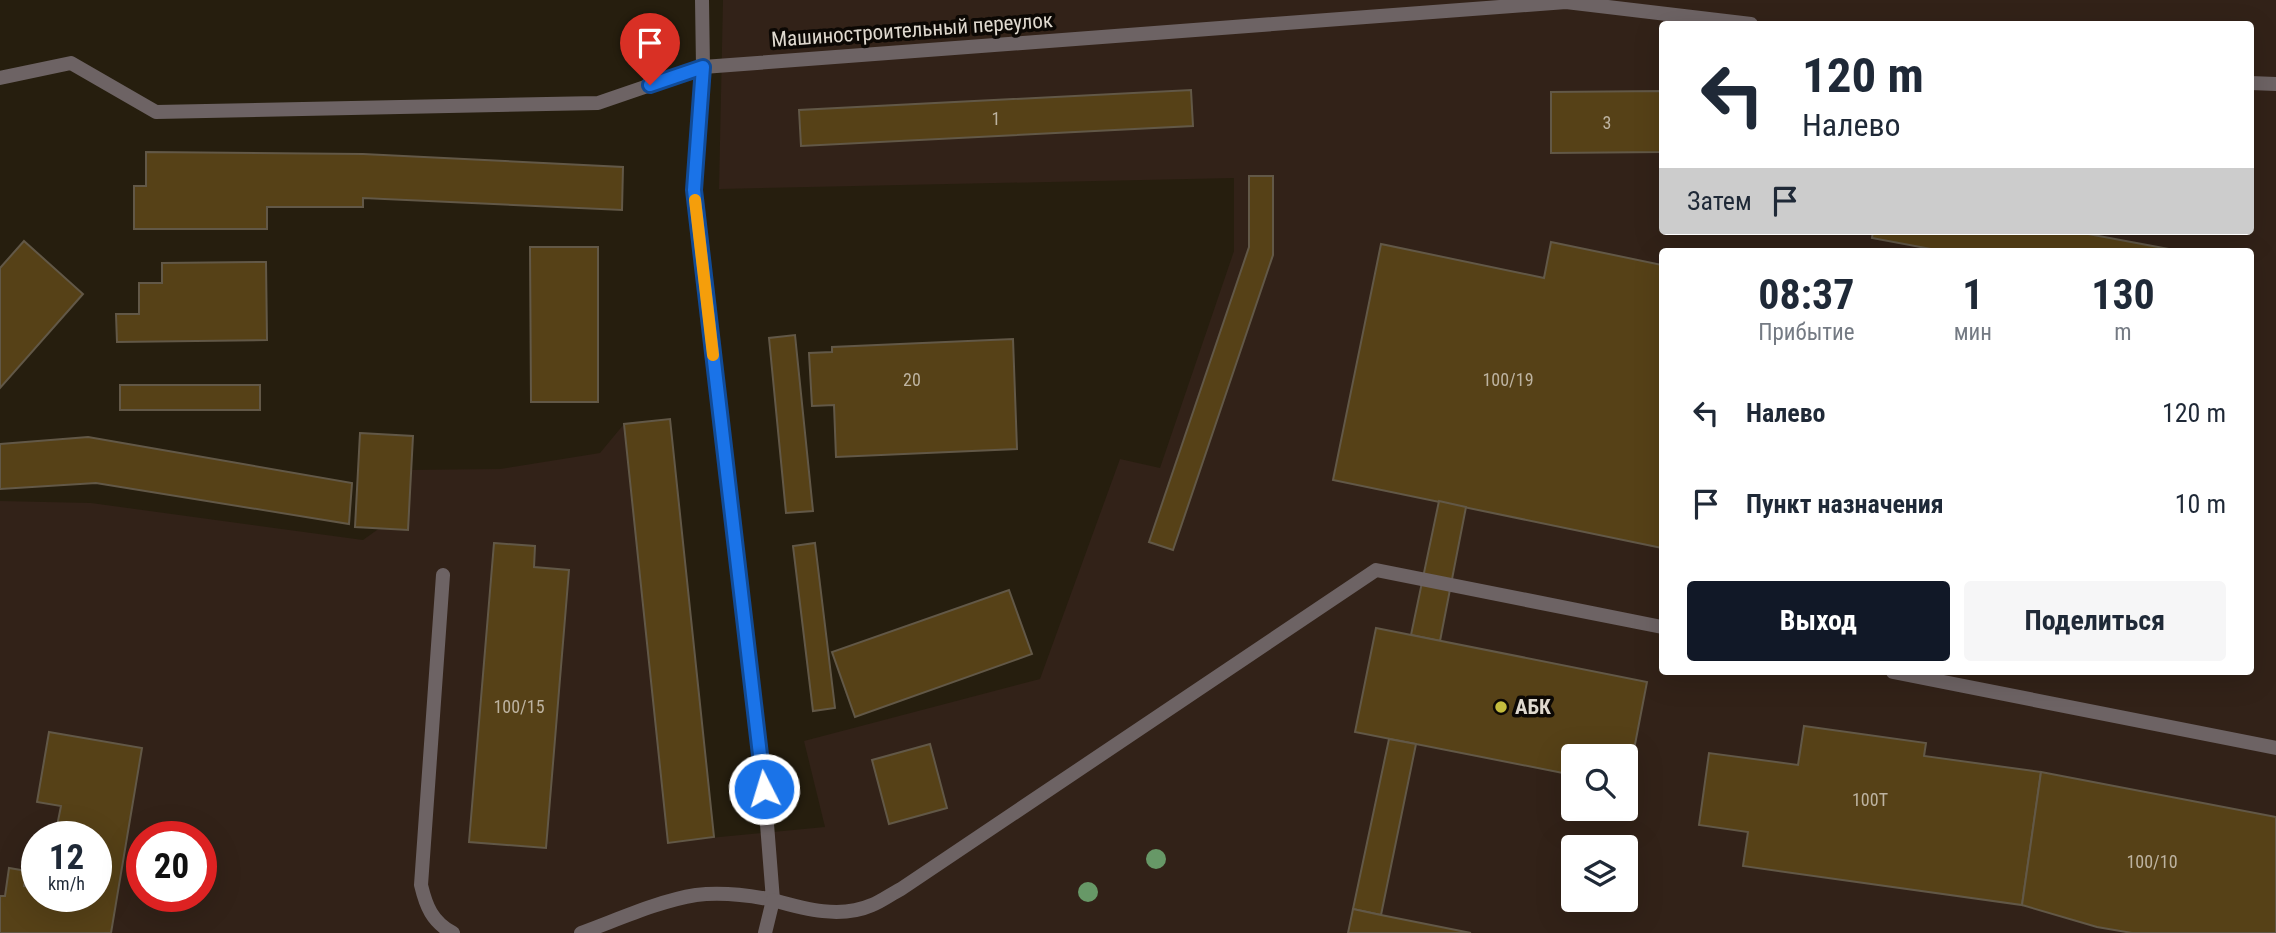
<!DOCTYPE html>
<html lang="ru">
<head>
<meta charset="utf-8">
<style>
	body { margin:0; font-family:"Roboto Condensed",sans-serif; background:#f6f6f7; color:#1f2937; height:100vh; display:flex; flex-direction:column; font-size:26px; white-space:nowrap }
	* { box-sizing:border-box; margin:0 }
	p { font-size:23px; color:#747a83 }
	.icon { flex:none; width:38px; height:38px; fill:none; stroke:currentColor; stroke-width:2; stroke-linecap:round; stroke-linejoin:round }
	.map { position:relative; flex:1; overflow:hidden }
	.panel { position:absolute; left:1659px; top:248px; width:595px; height:427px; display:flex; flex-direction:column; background:#fff; border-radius:7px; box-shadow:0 7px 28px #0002 }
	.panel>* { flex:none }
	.guide { position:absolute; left:1659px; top:21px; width:595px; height:214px; border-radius:7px; box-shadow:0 7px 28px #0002; background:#fff; color:#1f2937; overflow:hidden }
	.tools { position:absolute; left:1561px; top:744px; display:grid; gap:14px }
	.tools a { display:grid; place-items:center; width:77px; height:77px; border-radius:7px; background:#fff; box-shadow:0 7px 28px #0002; font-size:35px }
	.speed { position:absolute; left:21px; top:821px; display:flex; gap:14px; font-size:35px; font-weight:700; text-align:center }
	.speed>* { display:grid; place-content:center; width:91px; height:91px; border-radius:50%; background:#fff; box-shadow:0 7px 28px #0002; line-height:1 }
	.speed small { font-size:18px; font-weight:400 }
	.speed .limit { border:10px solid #d22; background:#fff; color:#111 }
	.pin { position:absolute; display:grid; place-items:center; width:60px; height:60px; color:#fff; margin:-72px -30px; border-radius:50% 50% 50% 0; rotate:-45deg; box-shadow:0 0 7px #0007 }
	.pin .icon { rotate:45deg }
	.me { position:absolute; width:77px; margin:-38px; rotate:355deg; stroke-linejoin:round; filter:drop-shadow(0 0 5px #0008) }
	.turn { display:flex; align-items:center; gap:24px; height:147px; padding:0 28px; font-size:32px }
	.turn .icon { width:91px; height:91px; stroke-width:2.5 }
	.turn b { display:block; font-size:49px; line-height:60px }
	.then { display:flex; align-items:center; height:66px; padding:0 28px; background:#0003; gap:14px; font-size:26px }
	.eta { display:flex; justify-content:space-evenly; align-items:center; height:119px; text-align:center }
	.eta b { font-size:42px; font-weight:700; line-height:49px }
	.button { display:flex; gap:14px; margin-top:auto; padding:14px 28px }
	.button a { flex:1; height:80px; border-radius:7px; background:#111827; color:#fff; font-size:28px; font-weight:700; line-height:80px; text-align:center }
	.button a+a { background:#f6f6f7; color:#1f2937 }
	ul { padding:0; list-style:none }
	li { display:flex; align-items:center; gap:21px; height:91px; padding:0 28px }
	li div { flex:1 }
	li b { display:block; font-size:26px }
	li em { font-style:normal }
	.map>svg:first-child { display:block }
</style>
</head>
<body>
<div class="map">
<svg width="2276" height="933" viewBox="0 0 2276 933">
	<rect width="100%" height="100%" fill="#261e0e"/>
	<path fill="#322218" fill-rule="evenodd" d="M723 0H2276V933H0V501L91 503 363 540 405 510 406 470 500 469 600 453 624 424 668 842 825 827 804 741 1040 679 1120 459 1160 468 1234 251V178L719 189ZM1662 24H2250V231H1662ZM1662 252H2250V672H1662ZM1573 756H1626V808H1573ZM37 836H96V896H37ZM142 836H201V896H142ZM1573 847H1626V900H1573Z"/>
	<g fill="#564117" stroke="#625847" stroke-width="2">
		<path d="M1191 90 1193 126 801 146 799 110Z"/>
		<path d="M1662 91V152L1551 153V92Z"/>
		<path d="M146 152 363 154 623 167 622 210 363 198V207H267V229H134V186H146Z"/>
		<path d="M1249 176H1273V255L1173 550 1149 542 1249 247Z"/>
		<path d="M1873 231H2072L2185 252H1947L1872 238Z"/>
		<path d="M24 241 83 294 0 388V268Z"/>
		<path d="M1551 242 1662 265V548L1333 480 1381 244 1544 278Z"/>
		<path d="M530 247H598V402H531Z"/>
		<path d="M266 262 267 340 117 342 116 314H139V283H162V263Z"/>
		<path d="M795 335 813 511 786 513 769 338Z"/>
		<path d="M1013 339 1017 449 836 457 834 405 812 406 809 353 832 352V347Z"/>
		<rect x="120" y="385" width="140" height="25"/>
		<path d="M670 419 714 837 668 843 624 424Z"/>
		<path d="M360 433 413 436 408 530 355 527Z"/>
		<path d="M88 437 352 483 349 524 96 483 0 489V444Z"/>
		<path d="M1439 501 1466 507 1440 641 1411 635Z"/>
		<path d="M494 543 535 546 534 567 569 570 546 848 469 842Z"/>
		<path d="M815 543 835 708 813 711 793 546Z"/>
		<path d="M1009 590 1032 654 855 717 832 652Z"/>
		<path d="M1376 628 1647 682 1627 786 1626 756H1573V775L1355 732Z"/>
		<path d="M1804 726 1926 743 1924 756 2041 772 2022 905 1743 866 1748 832 1699 825 1709 753 1798 765Z"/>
		<path d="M49 732 142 748 111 933H0V896H5L9 868 27 871 24 886 37 889V896H96V836H55L61 806 37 802Z"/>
		<path d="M1389 739 1416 744 1381 915 1353 909Z"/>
		<path d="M930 744 947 808 889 824 872 760Z"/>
		<path d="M2041 772 2276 817V933H2132L2097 927 2022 905Z"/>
		<path d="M1353 909 1381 915 1471 933H1348Z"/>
	</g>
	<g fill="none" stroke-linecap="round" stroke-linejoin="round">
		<g stroke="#6d6364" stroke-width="14">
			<path d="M0 78 71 63 156 112 598 103 703 67"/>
			<path d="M443 575 421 885C426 906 432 922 453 933"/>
			<path d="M1893 672 2276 748"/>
			<path d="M581 933C617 920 658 901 696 895 722 892 748 895 773 900L762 761"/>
			<path d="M765 933 773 900C805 909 840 919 872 905 882 901 891 894 901 889L1376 570 1662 627"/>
		</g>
		<g stroke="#6d6364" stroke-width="14">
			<path d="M702 0 703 67 694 190 762 761"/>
			<path d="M703 67 1566 2 1751 24"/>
			<path d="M2250 83 2276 84"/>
		</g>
	</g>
	<g fill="#679867">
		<circle cx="1156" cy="859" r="10"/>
		<circle cx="1088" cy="892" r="10"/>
	</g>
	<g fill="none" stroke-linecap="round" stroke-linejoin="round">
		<g stroke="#114b97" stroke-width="18">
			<path id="route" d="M650 85 703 67 694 190 764 789"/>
		</g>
		<use href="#route" stroke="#1a73e8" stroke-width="12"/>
		<path stroke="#f59e0b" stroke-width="12" d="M695 200 713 355"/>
	</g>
	<circle fill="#c4bc3d" stroke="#0c0804" stroke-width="2.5" cx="1501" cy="707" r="7"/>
	<g text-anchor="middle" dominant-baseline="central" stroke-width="7" stroke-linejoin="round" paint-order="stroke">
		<g font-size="18" fill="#bdb3a1">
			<text x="996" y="118">1</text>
			<text x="1607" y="122">3</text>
			<text x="912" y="379">20</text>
			<text x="1508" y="379">100/19</text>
			<text x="519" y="706">100/15</text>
			<text x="1870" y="799">100Т</text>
			<text x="2152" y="861">100/10</text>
		</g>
		<g font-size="21" fill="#dfd9cf" stroke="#0c0804">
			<text transform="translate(912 30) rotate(-4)">Машиностроительный переулок</text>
		</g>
		<g font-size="21" font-weight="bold" fill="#dfd9cf" stroke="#0c0804" text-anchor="start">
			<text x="1515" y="707">АБК</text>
		</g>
	</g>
</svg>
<div class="tools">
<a><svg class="icon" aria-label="search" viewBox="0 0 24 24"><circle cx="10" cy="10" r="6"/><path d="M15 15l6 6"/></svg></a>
<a><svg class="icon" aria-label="layers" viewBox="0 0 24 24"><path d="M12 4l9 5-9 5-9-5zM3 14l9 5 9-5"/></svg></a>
</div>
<div class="speed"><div>12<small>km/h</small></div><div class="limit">20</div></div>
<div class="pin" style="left:650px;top:85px;background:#d93025"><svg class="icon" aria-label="arrive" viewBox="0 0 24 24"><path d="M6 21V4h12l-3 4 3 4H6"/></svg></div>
<svg class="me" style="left:764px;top:789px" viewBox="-20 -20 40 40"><circle r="17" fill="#1a73e8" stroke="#fff" stroke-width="3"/><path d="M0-11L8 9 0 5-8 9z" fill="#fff"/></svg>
<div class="guide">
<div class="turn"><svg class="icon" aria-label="left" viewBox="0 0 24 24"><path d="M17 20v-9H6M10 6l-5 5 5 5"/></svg><div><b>120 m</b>Налево</div></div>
<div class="then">Затем<svg class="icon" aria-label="arrive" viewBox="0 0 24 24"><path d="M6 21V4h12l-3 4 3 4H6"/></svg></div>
</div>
<section class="panel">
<div class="eta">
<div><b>08:37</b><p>Прибытие</p></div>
<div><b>1</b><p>мин</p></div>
<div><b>130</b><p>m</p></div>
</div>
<ul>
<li><svg class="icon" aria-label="left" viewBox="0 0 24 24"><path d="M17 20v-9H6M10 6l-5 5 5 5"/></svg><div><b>Налево</b></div><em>120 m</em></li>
<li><svg class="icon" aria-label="arrive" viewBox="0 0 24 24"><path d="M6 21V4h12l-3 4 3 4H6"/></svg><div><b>Пункт назначения</b></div><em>10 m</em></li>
</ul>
<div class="button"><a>Выход</a><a>Поделиться</a></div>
</section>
</div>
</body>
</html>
